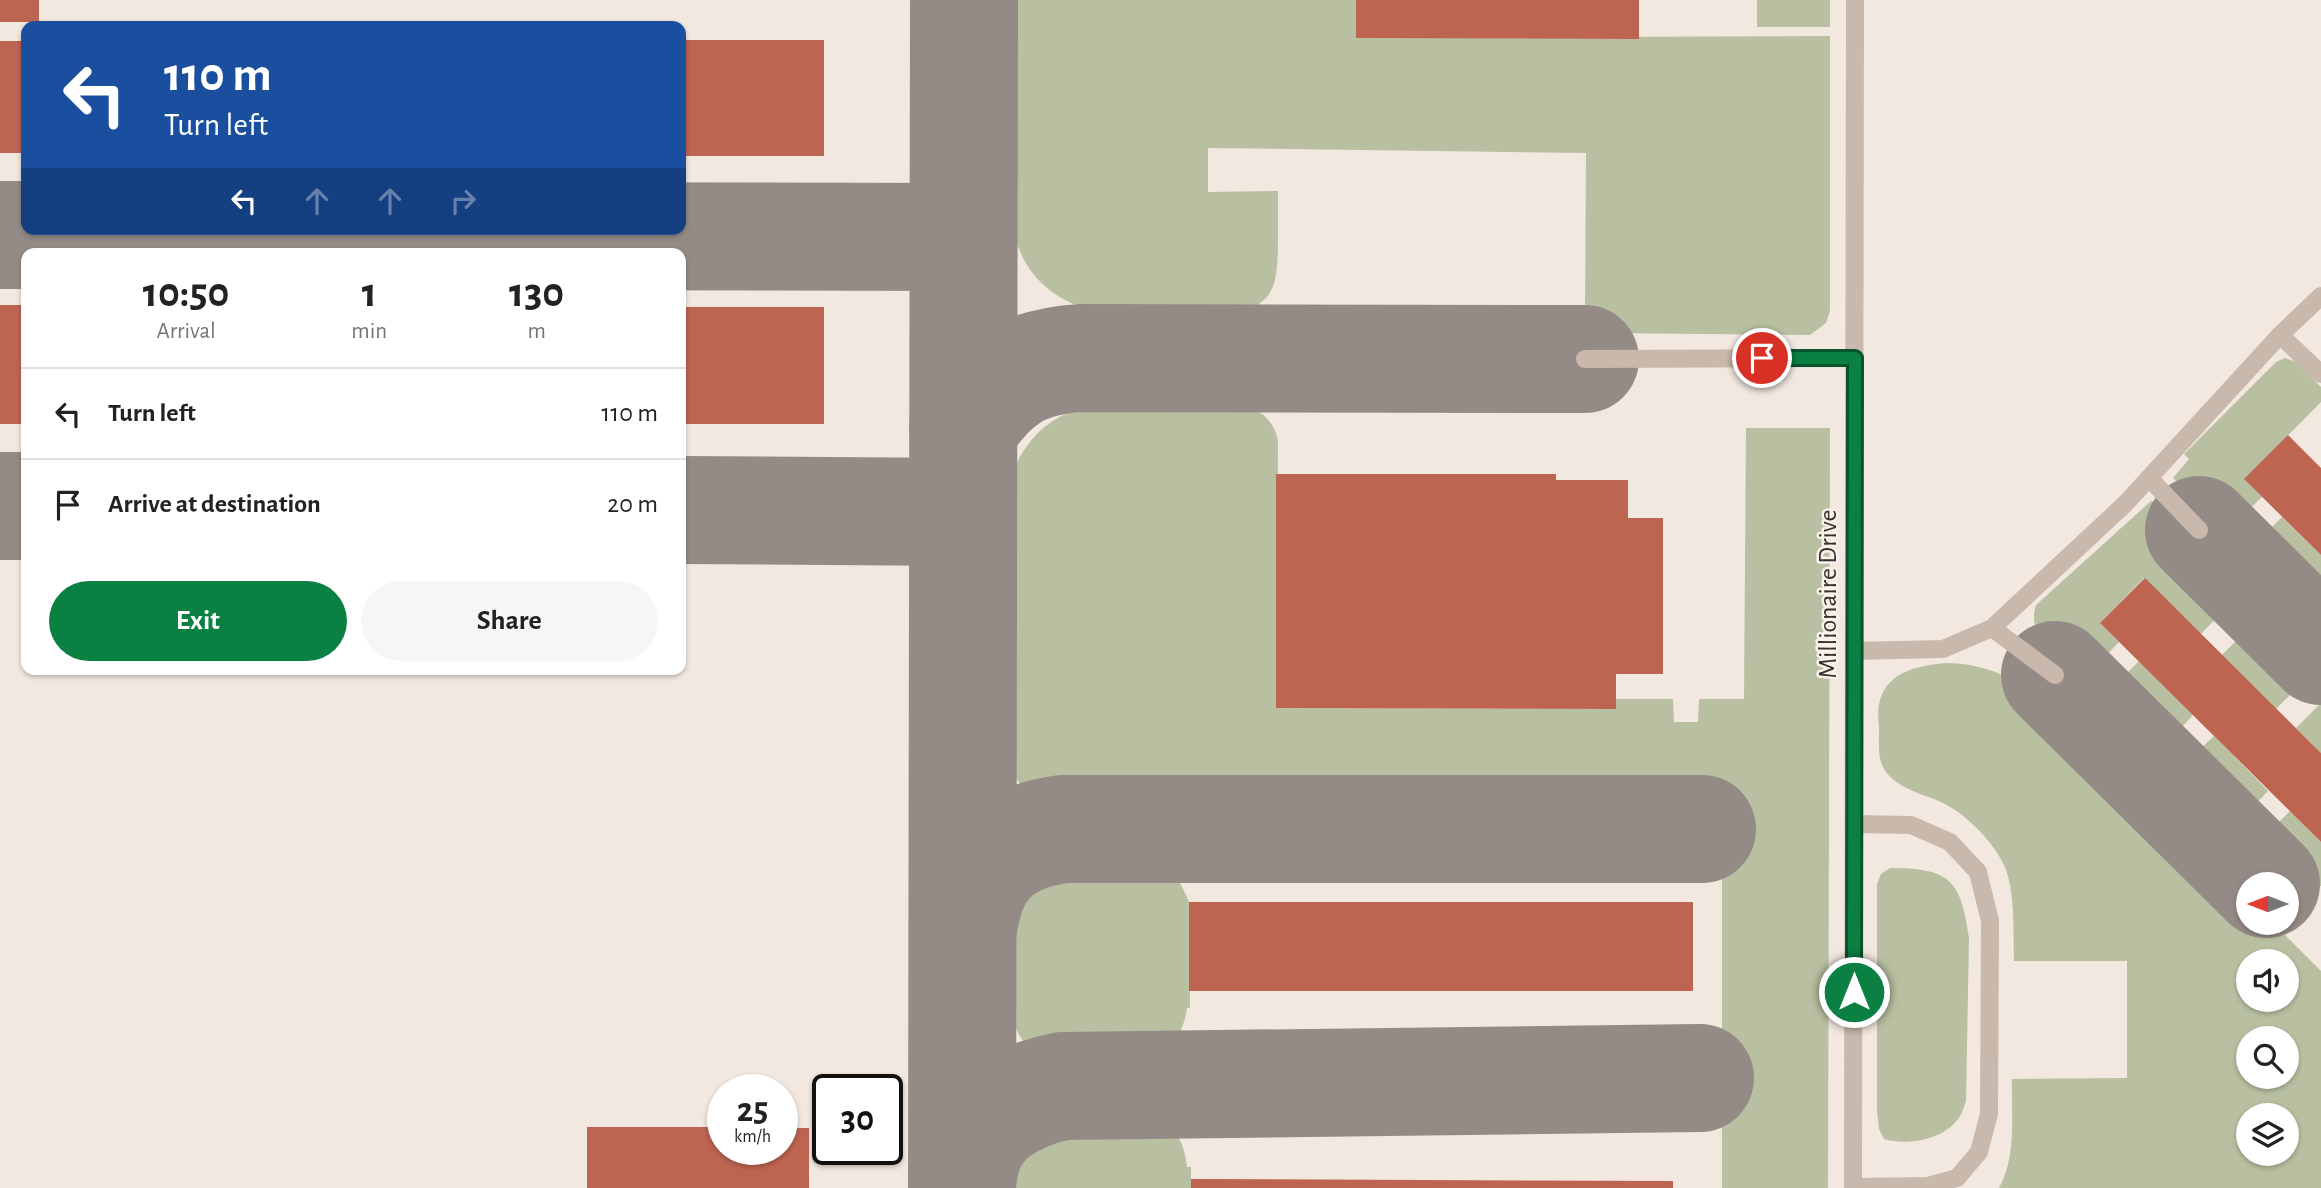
<!DOCTYPE html>
<html lang="en">
<head>
<meta charset="utf-8">
<style>
	body { margin:0; font-family:"Alegreya Sans",sans-serif; background:#f6f6f6; color:#222; height:100vh; display:flex; flex-direction:column; font-size:26px; white-space:nowrap }
	* { box-sizing:border-box; margin:0 }
	p { font-size:23px; color:#767676 }
	.icon { flex:none; width:38px; height:38px; fill:none; stroke:currentColor; stroke-width:2; stroke-linecap:round; stroke-linejoin:round }
	.map { position:relative; flex:1; overflow:hidden }
	.side { position:absolute; left:21px; top:248px; width:665px; height:427px; display:flex; flex-direction:column; background:#fff; border-radius:14px; box-shadow:0 2px 5px #0004 }
	.side>* { flex:none }
	.top-card { position:absolute; left:21px; top:21px; width:665px; height:214px; border-radius:14px; box-shadow:0 2px 5px #0004; background:#1a4fa0; color:#fff; overflow:hidden }
	.needle { width:46px; rotate:270deg }
	.buttons { position:absolute; left:2236px; top:872px; display:grid; gap:14px }
	.buttons a { display:grid; place-items:center; width:63px; height:63px; border-radius:50%; background:#fff; box-shadow:0 2px 5px #0004; font-size:35px }
	.speed { position:absolute; left:707px; top:1074px; display:flex; gap:14px; font-size:35px; font-weight:700; text-align:center }
	.speed>* { display:grid; place-content:center; width:91px; height:91px; border-radius:50%; background:#fff; box-shadow:0 2px 5px #0004; line-height:1 }
	.speed small { font-size:18px; font-weight:400 }
	.speed .limit { border:4px solid #111; border-radius:10px; background:#fff; color:#111 }
	.pin { position:absolute; display:grid; place-items:center; width:60px; height:60px; color:#fff; margin:-30px; border:4px solid #fff; border-radius:50%; box-shadow:0 2px 7px #0007 }
	.me { position:absolute; width:77px; margin:-38px; rotate:0deg; stroke-linejoin:round; filter:drop-shadow(0 0 5px #0008) }
	.turn { display:flex; align-items:center; gap:24px; height:147px; padding:0 28px; font-size:32px }
	.turn .icon { width:91px; height:91px; stroke-width:2.5 }
	.turn b { display:block; font-size:49px; line-height:60px }
	.lanes { display:flex; align-items:center; height:66px; padding:0 28px; background:#0003; justify-content:center; gap:35px; direction:ltr }
	.lanes .off { opacity:.35 }
	.eta { display:flex; justify-content:space-evenly; align-items:center; height:119px; text-align:center }
	.eta b { font-size:42px; font-weight:600; line-height:49px }
	.action { display:flex; gap:14px; margin-top:auto; padding:14px 28px }
	.action a { flex:1; height:80px; border-radius:42px; background:#0b8043; color:#fff; font-size:28px; font-weight:600; line-height:80px; text-align:center }
	.action a+a { background:#f6f6f6; color:#222 }
	ul { padding:0; list-style:none }
	li { display:flex; align-items:center; gap:21px; height:91px; padding:0 28px; border-top:2px solid #e0e0e0 }
	li div { flex:1 }
	li b { display:block; font-size:26px }
	li em { font-style:normal }
	.map>svg:first-child { display:block }
</style>
</head>
<body>
<div class="map">
<svg width="2321" height="1188" viewBox="0 0 2321 1188">
	<rect width="100%" height="100%" fill="#f2e8e0"/>
	<g fill="#b8c0a1" fill-rule="evenodd">
		<path d="M1008 0H1356L1357 38 1830 36V311L1826 323 1810 335 1604 333C1594 328 1589 324 1585 314L1586 153 1208 148V192L1278 191C1278 209 1278 227 1278 245 1277 283 1276 305 1233 313L1093 311C1054 300 1026 277 1015 237L1008 236Z"/>
		<rect x="1757" y="0" width="73" height="27"/>
		<path d="M2285 358 2296 362 2321 387V402L2245 479 2262 497 2240 518 2207 514 2173 478 2189 459 2184 454 2276 362Z"/>
		<path d="M1105 402H1227C1252 405 1273 414 1278 441L1276 708 1616 709V699H1673L1674 722H1698L1699 699H1744L1746 428H1830L1828 1188H1722V802L1070 803C1038 800 1022 794 1008 764V482C1029 431 1052 413 1105 402Z"/>
		<path d="M2151 501 2163 504 2190 536 2180 547 2223 590 2222 612 2201 634 2144 578 2100 623 2119 642 2099 663 2070 657 2066 660C2049 643 2027 632 2036 605Z"/>
		<path d="M2282 517 2321 555V591L2318 595H2291L2260 564V539Z"/>
		<path d="M2266 631 2299 666 2297 688 2276 709 2222 655 2245 632Z"/>
		<path d="M2139 661 2193 715 2173 737H2151L2117 702 2118 682Z"/>
		<path d="M1946 663C2028 663 2085 736 2138 789 2175 825 2212 862 2249 899V922H2272L2321 971V1188H1999C2017 1156 2011 1115 2012 1079L2127 1078V961H2014C2013 932 2016 886 2002 861 1990 839 1965 813 1941 802 1923 794 1899 789 1886 772 1877 760 1879 744 1879 730 1879 722 1877 712 1879 704 1886 671 1918 666 1946 663ZM2249 961H2287V999H2249ZM2249 1038H2287V1076H2249ZM2249 1115H2287V1153H2249Z"/>
		<path d="M2319 705H2321V753L2296 728Z"/>
		<path d="M2214 736 2268 791 2248 812 2225 811C2211 797 2183 780 2195 757 2199 749 2208 742 2214 736Z"/>
		<path d="M2290 811 2321 842V886L2302 888 2270 855 2268 833Z"/>
		<path d="M1062 855C1085 855 1142 850 1161 861 1175 870 1183 888 1189 902L1190 1008H1187C1185 1023 1179 1040 1166 1050 1146 1065 1050 1064 1031 1048 1017 1038 1013 1022 1011 1006L1008 1005V902L1029 866 1043 859Z"/>
		<path d="M1890 868C1949 868 1961 879 1969 938L1966 1101C1964 1105 1963 1112 1960 1116 1946 1140 1907 1146 1884 1139L1879 1129 1877 1111V884L1881 874Z"/>
		<path d="M1133 1114C1167 1120 1183 1130 1187 1167H1191V1188H1008V1168H1010C1019 1101 1084 1114 1133 1114Z"/>
	</g>
	<g fill="none" stroke-linecap="round" stroke-linejoin="round">
		<g stroke="#958b86" stroke-width="108">
			<path d="M0 235 963 237"/>
			<path d="M963 429C994 381 1022 362 1080 358L1585 359"/>
			<path d="M0 506H26"/>
			<path d="M681 510 963 512"/>
			<path d="M2199 530 2321 651"/>
			<path d="M2055 675 2266 884"/>
			<path d="M963 929C971 867 1000 838 1063 829H1702"/>
			<path d="M962 1188 964 0"/>
			<path d="M962 1188C963 1175 964 1163 969 1151 982 1112 1027 1093 1063 1086L1700 1078"/>
		</g>
	</g>
	<g fill="#be6552">
		<rect x="0" y="0" width="39" height="22"/>
		<path d="M1356 0H1639V39L1356 38Z"/>
		<rect x="681" y="40" width="143" height="116"/>
		<rect x="0" y="41" width="26" height="112"/>
		<rect x="0" y="305" width="26" height="119"/>
		<rect x="681" y="307" width="143" height="117"/>
		<path d="M2288 435 2321 468V555L2244 479Z"/>
		<path d="M1276 474H1556V480H1628V518H1663V674H1616V709L1276 708Z"/>
		<path d="M2145 578 2321 753V842L2100 623Z"/>
		<rect x="1189" y="902" width="504" height="89"/>
		<path d="M587 1127H723V1150H782V1128H809V1188H587Z"/>
		<path d="M1191 1179 1673 1181V1188H1191Z"/>
	</g>
	<g fill="none" stroke-linecap="round" stroke-linejoin="round">
		<g stroke="#c9b8ac" stroke-width="18">
			<path d="M2280 335 2321 374"/>
			<path d="M1585 359 1855 358"/>
			<path d="M2149 478 2199 530"/>
			<path d="M1992 628 2055 675"/>
			<path d="M1854 651 1943 649 1992 628 2125 504 2280 335 2321 296"/>
			<path d="M1853 1187 1928 1186 1957 1178 1979 1152 1989 1114 1990 921 1978 872 1950 842 1911 825 1854 824"/>
			<path d="M1853 1188 1855 0"/>
		</g>
	</g>
	<g fill="none" stroke-linecap="round" stroke-linejoin="round">
		<g stroke="#07532c" stroke-width="18">
			<path id="route" d="M1762 358H1855L1854 992"/>
		</g>
		<use href="#route" stroke="#0b8043" stroke-width="12"/>
	</g>
	<g text-anchor="middle" dominant-baseline="central" stroke-width="5" stroke-linejoin="round" paint-order="stroke">
		<g font-size="26" fill="#382e2b" stroke="#f9f2ec">
			<text transform="translate(1828 594) rotate(-90)">Millionaire Drive</text>
		</g>
	</g>
</svg>
<div class="buttons">
<a><svg class="needle" viewBox="-14 -14 28 28"><path d="M0-13l5 13h-10z" fill="#e53935"/><path d="M0 13l5-13h-10z" fill="#767676"/></svg></a>
<a><svg class="icon" aria-label="sound" viewBox="0 0 24 24"><path d="M4 9h4l5-4v14l-5-4H4zM17 9q2 3 0 6"/></svg></a>
<a><svg class="icon" aria-label="search" viewBox="0 0 24 24"><circle cx="10" cy="10" r="6"/><path d="M15 15l6 6"/></svg></a>
<a><svg class="icon" aria-label="layers" viewBox="0 0 24 24"><path d="M12 4l9 5-9 5-9-5zM3 14l9 5 9-5"/></svg></a>
</div>
<div class="speed"><div>25<small>km/h</small></div><div class="limit">30</div></div>
<div class="pin" style="left:1762px;top:358px;background:#d93025"><svg class="icon" aria-label="arrive" viewBox="0 0 24 24"><path d="M6 21V4h12l-3 4 3 4H6"/></svg></div>
<svg class="me" style="left:1854px;top:992px" viewBox="-20 -20 40 40"><circle r="17" fill="#0b8043" stroke="#fff" stroke-width="3"/><path d="M0-11L8 9 0 5-8 9z" fill="#fff"/></svg>
<div class="top-card">
<div class="turn"><svg class="icon" aria-label="left" viewBox="0 0 24 24"><path d="M17 20v-9H6M10 6l-5 5 5 5"/></svg><div><b>110 m</b>Turn left</div></div>
<div class="lanes"><svg class="icon" aria-label="left" viewBox="0 0 24 24"><path d="M17 20v-9H6M10 6l-5 5 5 5"/></svg><svg class="icon off" aria-label="ahead" viewBox="0 0 24 24"><path d="M12 20V5M6 11l6-6 6 6"/></svg><svg class="icon off" aria-label="ahead" viewBox="0 0 24 24"><path d="M12 20V5M6 11l6-6 6 6"/></svg><svg class="icon off" aria-label="right" viewBox="0 0 24 24"><path d="M7 20v-9h11M14 6l5 5-5 5"/></svg></div>
</div>
<section class="side">
<div class="eta">
<div><b>10:50</b><p>Arrival</p></div>
<div><b>1</b><p>min</p></div>
<div><b>130</b><p>m</p></div>
</div>
<ul>
<li><svg class="icon" aria-label="left" viewBox="0 0 24 24"><path d="M17 20v-9H6M10 6l-5 5 5 5"/></svg><div><b>Turn left</b></div><em>110 m</em></li>
<li><svg class="icon" aria-label="arrive" viewBox="0 0 24 24"><path d="M6 21V4h12l-3 4 3 4H6"/></svg><div><b>Arrive at destination</b></div><em>20 m</em></li>
</ul>
<div class="action"><a>Exit</a><a>Share</a></div>
</section>
</div>
</body>
</html>
